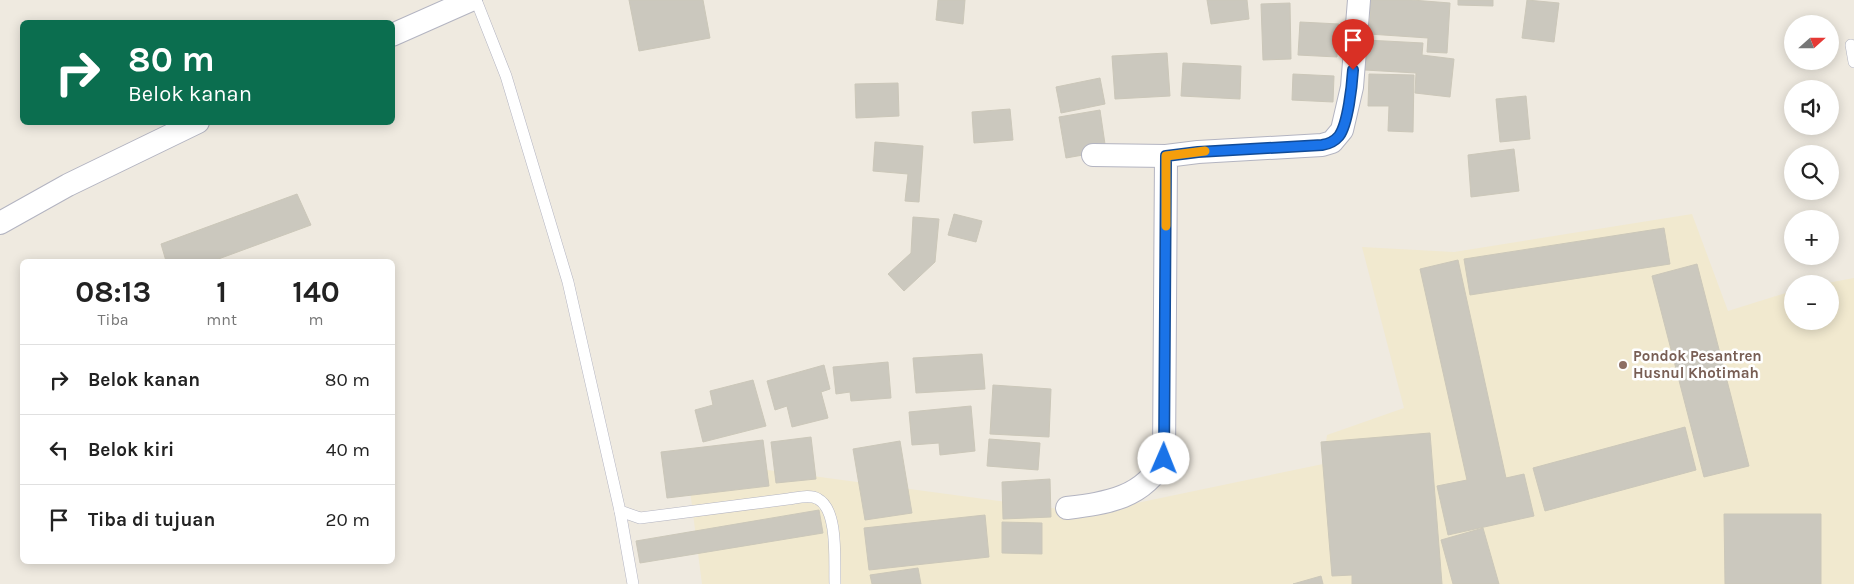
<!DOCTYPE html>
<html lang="id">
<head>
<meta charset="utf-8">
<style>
	body { margin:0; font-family:Karla,sans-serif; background:#f6f6f6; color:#222; height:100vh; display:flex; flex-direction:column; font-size:19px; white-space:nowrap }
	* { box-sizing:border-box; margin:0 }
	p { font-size:16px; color:#767676 }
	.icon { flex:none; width:28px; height:28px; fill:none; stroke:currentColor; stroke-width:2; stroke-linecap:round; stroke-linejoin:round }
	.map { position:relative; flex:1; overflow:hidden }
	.panel { position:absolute; left:20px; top:259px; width:375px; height:305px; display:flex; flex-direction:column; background:#fff; border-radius:8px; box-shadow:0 2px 12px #0003 }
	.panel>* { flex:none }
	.guide { position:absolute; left:20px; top:20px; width:375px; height:105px; border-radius:8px; box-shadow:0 2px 12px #0003; background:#0b6e4f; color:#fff; overflow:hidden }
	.needle { width:32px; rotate:69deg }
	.tools { position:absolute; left:1784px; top:15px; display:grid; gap:10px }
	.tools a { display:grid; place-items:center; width:55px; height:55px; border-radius:50%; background:#fff; box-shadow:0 2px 12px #0003; font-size:25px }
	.pin { position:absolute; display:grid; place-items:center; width:42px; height:42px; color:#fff; margin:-51px -21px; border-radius:50% 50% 50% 0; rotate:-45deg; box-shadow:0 0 5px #0007 }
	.pin .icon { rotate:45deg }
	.me { position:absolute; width:55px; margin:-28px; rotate:1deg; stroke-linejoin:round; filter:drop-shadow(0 0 4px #0008) }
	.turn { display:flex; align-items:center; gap:18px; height:105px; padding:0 25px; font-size:22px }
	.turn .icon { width:65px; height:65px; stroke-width:2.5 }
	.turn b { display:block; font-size:35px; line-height:42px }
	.eta { display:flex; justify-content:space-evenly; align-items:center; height:85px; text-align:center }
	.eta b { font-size:30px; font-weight:700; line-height:35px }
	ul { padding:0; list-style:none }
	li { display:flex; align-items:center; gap:15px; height:70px; padding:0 25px; border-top:1px solid #e0e0e0 }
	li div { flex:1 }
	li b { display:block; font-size:19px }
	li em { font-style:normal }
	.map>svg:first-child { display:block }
</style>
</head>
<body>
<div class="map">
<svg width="1854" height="584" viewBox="0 0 1854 584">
	<rect width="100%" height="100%" fill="#efeae0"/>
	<path fill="#f1e9cf" d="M1692 214 1728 311 1792 291V321H1830V284H1822L1854 278V584H702L686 459 1089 513 1323 464 1327 435 1404 408 1362 247 1454 252Z"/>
	<g fill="#cbc8be" stroke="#cbc7b9">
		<path d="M629 0H703L710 38 639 51Z"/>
		<path d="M938 0H965L963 24 936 20Z"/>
		<path d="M1207 0H1247L1249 19 1211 24Z"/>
		<path d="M1371 0H1412L1450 3 1447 53 1427 52 1428 38 1369 34Z"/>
		<path d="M1458 0H1493V6L1458 5Z"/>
		<path d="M1527 0 1559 3 1554 42 1522 38Z"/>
		<path d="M1290 3 1291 59 1263 60 1261 4Z"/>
		<path d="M1300 22 1339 24 1337 57 1298 55Z"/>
		<path d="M1366 40 1423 43 1422 55 1454 59 1450 97 1415 93 1416 73 1365 70Z"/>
		<path d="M1167 53 1170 96 1115 99 1112 56Z"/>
		<path d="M1183 63 1241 66 1240 99 1181 96Z"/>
		<path d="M1293 74 1334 76 1333 102 1292 100Z"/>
		<path d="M1369 74 1414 75 1413 132 1388 131 1389 106H1368Z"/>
		<path d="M1100 78 1105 104 1061 113 1056 87Z"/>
		<path d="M898 83 899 116 856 118 855 84Z"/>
		<path d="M1526 96 1530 139 1500 142 1496 99Z"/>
		<path d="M1010 109 1013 140 974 143 972 112Z"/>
		<path d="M1100 110 1106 151 1066 158 1059 117Z"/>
		<path d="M875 142 923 146 919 202 905 201 908 174 873 171Z"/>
		<path d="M1514 149 1519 191 1471 197 1468 155Z"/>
		<path d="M297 194 311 225 213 261H166L161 244Z"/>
		<path d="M954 214 982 221 976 242 948 235Z"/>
		<path d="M913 217 939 219 935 262 904 291 888 274 911 253Z"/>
		<path d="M1664 228 1670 264 1470 295 1464 259Z"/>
		<path d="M1458 260 1506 478 1524 474 1534 516 1448 535 1437 486 1467 480 1420 269Z"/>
		<path d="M1697 264 1749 466 1704 477 1652 276Z"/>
		<path d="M982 354 985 389 916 393 913 358Z"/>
		<path d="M888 362 891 398 851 401 850 392 836 394 833 367Z"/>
		<path d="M824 365 830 389 821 392 828 418 792 427 787 406 775 410 767 381Z"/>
		<path d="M753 380 766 426 703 442 695 410 713 405 710 391Z"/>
		<path d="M993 385 1051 389 1049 437 990 434Z"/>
		<path d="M971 406 975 451 940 455 939 443 912 445 909 412Z"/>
		<path d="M1685 427 1696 470 1545 511 1533 468Z"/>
		<path d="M1430 433 1442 584H1352V575L1332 576 1321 442Z"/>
		<path d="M811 437 816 479 776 483 771 442Z"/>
		<path d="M989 439 1040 443 1038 470 987 466Z"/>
		<path d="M763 440 769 486 667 498 661 452Z"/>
		<path d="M900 441 912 513 865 520 853 449Z"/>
		<path d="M1050 479 1051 517 1003 519 1002 482Z"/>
		<path d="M819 510 823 533 640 563 636 541Z"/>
		<path d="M1724 514H1821V584H1725Z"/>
		<path d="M985 515 989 557 869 570 864 528Z"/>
		<path d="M1002 522 1042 523V554L1002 553Z"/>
		<path d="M1483 528 1499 584H1453L1441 540Z"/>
		<path d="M918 568 921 584H872L870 575Z"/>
		<path d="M1321 576 1323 584H1293Z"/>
	</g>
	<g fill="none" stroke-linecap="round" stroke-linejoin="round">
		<g stroke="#b3b4c1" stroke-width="12">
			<g id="lane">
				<path d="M476 0 506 76 568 282 620 511 640 518 788 499C797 498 810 494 818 499 839 510 834 563 835 584"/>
				<path d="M1851 45 1854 62"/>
				<path d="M620 511 633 584"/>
			</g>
		</g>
		<g stroke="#b3b4c1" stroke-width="24">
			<g id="street">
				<path d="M392 35 471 0"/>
				<path d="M1093 155 1166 156"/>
				<path d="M0 223 68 185 198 122"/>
				<path d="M1067 508C1107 503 1144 498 1164 459L1166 156 1198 152 1322 145 1332 142 1342 130 1352 87 1359 0"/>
			</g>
		</g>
		<use href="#lane" stroke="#fff" stroke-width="11"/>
		<use href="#street" stroke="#fff" stroke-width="22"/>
	</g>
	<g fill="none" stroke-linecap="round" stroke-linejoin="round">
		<g stroke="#114b97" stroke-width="12">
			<path id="route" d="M1164 459 1166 156 1198 152 1322 145C1329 144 1334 142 1339 136 1348 124 1352 85 1353 70"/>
		</g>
		<use href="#route" stroke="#1a73e8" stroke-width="9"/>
		<path stroke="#f59e0b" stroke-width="9" d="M1166 226V156L1205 151"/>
	</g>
	<circle fill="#8d6e63" stroke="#fff" stroke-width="2" cx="1623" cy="365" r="5"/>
	<g text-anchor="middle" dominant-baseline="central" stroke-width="5" stroke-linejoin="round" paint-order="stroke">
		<g font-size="15" font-weight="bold" fill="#785e54" stroke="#fff" text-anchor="start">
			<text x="1633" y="356">Pondok Pesantren<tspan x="1633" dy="17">Husnul Khotimah</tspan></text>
		</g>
	</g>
</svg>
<div class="tools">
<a><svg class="needle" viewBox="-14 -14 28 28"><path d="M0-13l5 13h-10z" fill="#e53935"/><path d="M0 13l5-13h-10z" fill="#767676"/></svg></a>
<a><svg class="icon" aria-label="sound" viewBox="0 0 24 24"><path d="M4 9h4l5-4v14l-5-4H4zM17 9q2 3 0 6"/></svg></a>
<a><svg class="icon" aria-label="search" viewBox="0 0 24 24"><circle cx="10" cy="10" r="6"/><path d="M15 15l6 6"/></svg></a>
<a>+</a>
<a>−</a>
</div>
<div class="pin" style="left:1353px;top:70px;background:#d93025"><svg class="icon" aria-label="arrive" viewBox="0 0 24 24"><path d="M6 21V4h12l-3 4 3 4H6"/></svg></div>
<svg class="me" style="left:1164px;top:459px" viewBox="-20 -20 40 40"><circle r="19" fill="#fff"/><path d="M0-13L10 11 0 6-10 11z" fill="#1a73e8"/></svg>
<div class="guide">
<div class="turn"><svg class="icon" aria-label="right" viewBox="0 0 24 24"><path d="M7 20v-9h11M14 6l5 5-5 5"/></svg><div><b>80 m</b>Belok kanan</div></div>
</div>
<section class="panel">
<div class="eta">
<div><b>08:13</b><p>Tiba</p></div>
<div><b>1</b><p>mnt</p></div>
<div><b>140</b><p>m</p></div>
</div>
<ul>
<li><svg class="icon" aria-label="right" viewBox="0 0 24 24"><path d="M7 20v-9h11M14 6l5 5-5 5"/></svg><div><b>Belok kanan</b></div><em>80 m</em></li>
<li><svg class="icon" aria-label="left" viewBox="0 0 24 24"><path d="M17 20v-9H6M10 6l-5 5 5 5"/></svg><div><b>Belok kiri</b></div><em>40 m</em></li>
<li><svg class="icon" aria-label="arrive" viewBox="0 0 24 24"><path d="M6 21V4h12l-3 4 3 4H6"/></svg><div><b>Tiba di tujuan</b></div><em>20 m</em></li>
</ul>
</section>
</div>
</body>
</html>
